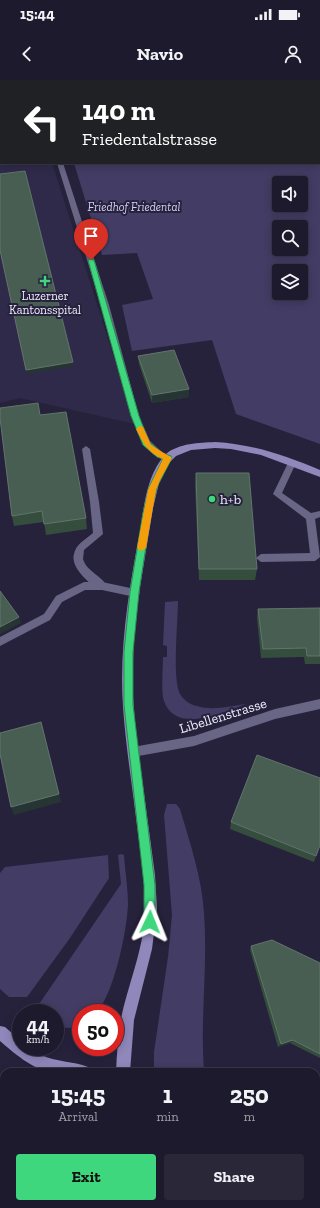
<!DOCTYPE html>
<html lang="en">
<head>
<meta charset="utf-8">
<style>
	body { margin:0; font-family:"Zilla Slab",serif; background:#2a2739; color:#f1f3f6; height:100vh; display:flex; flex-direction:column; font-size:15px; white-space:nowrap }
	* { box-sizing:border-box; margin:0 }
	p { font-size:13px; color:#a0a1aa }
	.icon { flex:none; width:22px; height:22px; fill:none; stroke:currentColor; stroke-width:2; stroke-linecap:round; stroke-linejoin:round }
	.map { position:relative; flex:1; overflow:hidden }
	.side { position:absolute; left:0px; top:988px; width:320px; height:140px; display:flex; flex-direction:column; background:#1d1a2d; border-radius:12px 12px 0 0; box-shadow:0 2px 10px #0003,0 0 0 1px #3b3849 }
	.side>* { flex:none }
	.guide { position:absolute; left:0px; top:0px; width:320px; height:84px; box-shadow:0 2px 10px #0003,0 0 0 1px #3b3849; background:#202124; color:#fff; overflow:hidden }
	.buttons { position:absolute; left:272px; top:96px; display:grid; gap:8px }
	.buttons a { display:grid; place-items:center; width:36px; height:36px; border-radius:4px; background:#1d1a2d; box-shadow:0 2px 10px #0003,0 0 0 1px #3b3849; font-size:20px }
	.speed { position:absolute; left:12px; top:924px; display:flex; gap:8px; font-size:20px; font-weight:700; text-align:center }
	.speed>* { display:grid; place-content:center; width:52px; height:52px; border-radius:50%; background:#1d1a2d; box-shadow:0 2px 10px #0003,0 0 0 1px #3b3849; line-height:1 }
	.speed small { font-size:10px; font-weight:400 }
	.speed .limit { border:6px solid #d22; background:#fff; color:#111 }
	.pin { position:absolute; display:grid; place-items:center; width:34px; height:34px; color:#fff; margin:-41px -17px; border-radius:50% 50% 50% 0; rotate:-45deg; box-shadow:0 0 4px #0007 }
	.pin .icon { rotate:45deg }
	.me { position:absolute; width:44px; margin:-22px; rotate:2deg; stroke-linejoin:round; filter:drop-shadow(0 0 3px #0008) }
	.turn { display:flex; align-items:center; gap:14px; height:84px; padding:0 16px; font-size:18px }
	.turn .icon { width:52px; height:52px; stroke-width:2.5 }
	.turn b { display:block; font-size:28px; line-height:34px }
	.eta { display:flex; justify-content:space-evenly; align-items:center; height:68px; text-align:center }
	.eta b { font-size:24px; font-weight:800; line-height:28px }
	.cta { display:flex; gap:8px; margin-top:auto; padding:8px 16px }
	.cta a { flex:1; height:46px; border-radius:4px; background:#3ed77d; color:#111; font-size:16px; font-weight:800; line-height:46px; text-align:center }
	.cta a+a { background:#2a2739; color:#f1f3f6 }
	.status { display:flex; justify-content:space-between; align-items:center; height:28px; padding:0 20px; background:#1d1a2d; direction:ltr }
	.status svg { height:11px; fill:currentColor }
	header { display:flex; justify-content:space-between; align-items:center; height:52px; padding:0 16px; background:#1d1a2d; font-size:18px; font-weight:800 }
	.map>svg:first-child { display:block }
</style>
</head>
<body>
<div class="status"><b>15:44</b><svg viewBox="0 0 49 12"><path d="M0 12V9h3v3zM5 12V6h3v6zM10 12V3h3v9zM15 12V0h3v12zM26 1h20v11H26zM47 4h2v5h-2z"/></svg></div>
<header><svg class="icon" aria-label="back" viewBox="0 0 24 24"><path d="M15 5l-7 7 7 7"/></svg>Navio<svg class="icon" aria-label="person" viewBox="0 0 24 24"><circle cx="12" cy="8" r="4"/><path d="M4 21q1-7 8-7t8 7"/></svg></header>
<div class="map">
<svg width="320" height="1128" viewBox="0 0 320 1128">
	<rect width="100%" height="100%" fill="#27223c"/>
	<path fill="#302a4a" d="M0 0 17 1H1V83H52L135 344 20 318 0 323Z"/>
	<g fill="#433c64" fill-rule="evenodd">
		<path d="M49 0H320V364L236 334 212 260 132 271 122 225 153 219 137 173 102 175 74 83H319V1ZM279 103H301V125H279ZM279 147H301V169H279ZM279 191H301V213H279Z"/>
		<path d="M178 521C178 541 172 599 180 614 184 620 190 625 197 626 212 631 231 626 246 624 224 632 176 655 164 621 161 612 163 588 163 577H167V566L163 565 165 522Z"/>
		<path d="M167 724H176L180 729C190 763 202 798 204 833 208 886 200 939 204 992H154V972L168 877 172 835 164 735Z"/>
		<path d="M121 774 124 775C125 791 128 808 128 824 127 851 114 914 96 933H81V944L70 948 55 947V933H33L121 804 118 775Z"/>
		<path d="M108 775 109 798 70 858 27 917H9L0 909V793L5 787Z"/>
		<path d="M174 1124H245L246 1128H175Z"/>
	</g>
	<g fill="none" stroke-linecap="round" stroke-linejoin="round">
		<g fill="#696585" fill-rule="evenodd">
			<rect x="0" y="50" width="1" height="4"/>
			<path d="M86 366 90 369 99 422 103 454 84 470 83 479C87 492 101 495 107 506L105 509 102 510C90 506 70 487 74 474 76 464 86 459 93 453L90 422 82 369Z"/>
			<path d="M292 380 296 383 282 413 311 433 320 431V437L315 439 320 477 315 481 261 482 256 478 261 474 310 473 306 439 273 414 288 383Z"/>
			<path d="M316 1036 320 1038V1052L316 1050Z"/>
			<path d="M252 1124H268L269 1128H253Z"/>
		</g>
		<g fill="#696585" fill-rule="evenodd">
			<rect x="28" y="0" width="6" height="1"/>
			<path d="M57 83H63L109 225 139 336 150 361 163 373 171 376 172 378 171 380 168 381 157 377 143 365 131 336 101 225Z"/>
			<path d="M84 502H102L135 509 138 510 140 513 138 516 135 517 102 510H85L62 522 50 540 0 566V557L44 534 56 516Z"/>
			<path d="M320 619V629L275 639 194 666 133 677 129 675 128 672 129 669 133 667 194 656 275 629Z"/>
		</g>
		<g fill="#9087bb" fill-rule="evenodd">
			<path d="M215 362C253 364 286 376 320 390V397L261 375 231 369 215 368 191 370 176 376 167 385 160 399 153 428 139 513 134 558 132 604 136 654 155 795 157 829 152 869 134 940 130 992H116C117 973 118 953 122 934 130 899 145 865 145 828 145 802 141 777 138 753 133 711 126 669 123 627 119 568 129 509 140 451 144 426 147 393 166 374 179 363 199 363 215 362Z"/>
			<path d="M0 946 5 947 21 961V967C30 967 34 971 41 975 56 982 73 981 88 987L90 992C77 992 63 994 51 992 32 989 14 973 0 961Z"/>
			<path d="M137 1124H152L153 1128H138Z"/>
		</g>
	</g>
	<g fill="#344d3d">
		<path d="M138 276 189 317 152 323 139 284Z"/>
		<path d="M40 335 86 438 87 449 46 455 44 442 14 446 12 436Z"/>
		<path d="M196 393 257 489 255 500H199L195 405Z"/>
		<path d="M320 528V584H305L304 577 261 578 257 538 258 529Z"/>
		<path d="M231 742 316 776 314 782 230 749Z"/>
		<path d="M251 866 320 883V978L290 963 278 967 250 870Z"/>
	</g>
	<g fill="#263534">
		<path d="M73 282 74 286 27 294 26 290Z"/>
		<path d="M189 309V317L152 323V315Z"/>
		<path d="M19 537 21 543 0 554V547Z"/>
		<path d="M41 642 61 722 14 735 11 727Z"/>
		<path d="M293 960 290 963 278 967 281 964Z"/>
	</g>
	<g fill="#485e52" stroke="#62756d">
		<path d="M25 91 73 282 26 290 0 170V94Z"/>
		<path d="M174 270 189 309 152 315 138 276Z"/>
		<path d="M38 323 40 335 66 332 86 438 44 444 42 431 12 436 0 338V328Z"/>
		<path d="M196 393H249L257 489H199Z"/>
		<path d="M0 511 19 537 0 547Z"/>
		<path d="M320 528V576H307L306 568 263 569 258 529Z"/>
		<path d="M41 642 59 714 11 727 0 674V653Z"/>
		<path d="M257 675 320 698V765L316 776 231 742Z"/>
		<path d="M272 860 320 883V974L293 960 281 964 251 866Z"/>
	</g>
	<path fill="#3ed77d" stroke="#288c51" d="M89 179 94 180 139 336 149 362 162 373 171 376 172 378 157 407 151 433 139 512 133 572V625L155 805V842L153 845 150 847 146 845 144 842V805L124 625V572L130 512 143 433 149 407 163 379 157 377 143 365 131 336 88 180Z"/>
	<path fill="#f59e0b" d="M140 346 143 347 151 365 172 378 160 400 156 410 146 468 141 471 137 468 148 410 163 379C148 373 143 363 136 349Z"/>
	<g fill="#3ed77d" stroke="#27223c" stroke-width="1.5">
		<path d="M43 195h4v4h4v4h-4v4h-4v-4h-4v-4h4z"/>
		<circle cx="212" cy="419" r="4"/>
	</g>
	<g text-anchor="middle" dominant-baseline="central" stroke-width="4" stroke-linejoin="round" paint-order="stroke">
		<g font-size="12" font-style="italic" fill="#d5cff8" stroke="#27223c">
			<text x="134" y="127">Friedhof Friedental</text>
		</g>
		<g font-size="12" fill="#efedff" stroke="#27223c">
			<text x="45" y="216">Luzerner<tspan x="45" dy="14">Kantonsspital</tspan></text>
		</g>
		<g font-size="14" fill="#efedff" stroke="#27223c" text-anchor="start">
			<text x="220" y="419">h+b</text>
		</g>
		<g font-size="14" fill="#efedff" stroke="#27223c">
			<text transform="translate(223 636) rotate(-17)">Libellenstrasse</text>
		</g>
	</g>
</svg>
<div class="buttons">
<a><svg class="icon" aria-label="sound" viewBox="0 0 24 24"><path d="M4 9h4l5-4v14l-5-4H4zM17 9q2 3 0 6"/></svg></a>
<a><svg class="icon" aria-label="search" viewBox="0 0 24 24"><circle cx="10" cy="10" r="6"/><path d="M15 15l6 6"/></svg></a>
<a><svg class="icon" aria-label="layers" viewBox="0 0 24 24"><path d="M12 4l9 5-9 5-9-5zM3 14l9 5 9-5"/></svg></a>
</div>
<div class="speed"><div>44<small>km/h</small></div><div class="limit">50</div></div>
<div class="pin" style="left:91px;top:180px;background:#d93025"><svg class="icon" aria-label="arrive" viewBox="0 0 24 24"><path d="M6 21V4h12l-3 4 3 4H6"/></svg></div>
<svg class="me" style="left:150px;top:842px" viewBox="-20 -20 40 40"><path d="M0-17L14 15 0 8-14 15z" fill="#3ed77d" stroke="#fff" stroke-width="4"/></svg>
<div class="guide">
<div class="turn"><svg class="icon" aria-label="left" viewBox="0 0 24 24"><path d="M17 20v-9H6M10 6l-5 5 5 5"/></svg><div><b>140 m</b>Friedentalstrasse</div></div>
</div>
<section class="side">
<div class="eta">
<div><b>15:45</b><p>Arrival</p></div>
<div><b>1</b><p>min</p></div>
<div><b>250</b><p>m</p></div>
</div>
<div class="cta"><a>Exit</a><a>Share</a></div>
</section>
</div>
</body>
</html>
